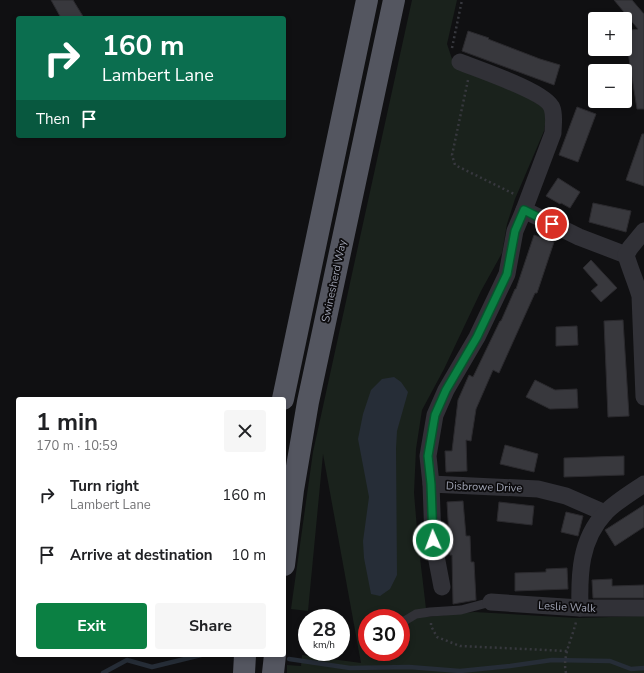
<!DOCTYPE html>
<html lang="en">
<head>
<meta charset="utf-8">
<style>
	body { margin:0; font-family:"Nunito Sans",sans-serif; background:#f6f6f6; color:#202124; height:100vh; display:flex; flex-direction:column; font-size:15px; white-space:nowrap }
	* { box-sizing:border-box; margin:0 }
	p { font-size:13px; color:#757577 }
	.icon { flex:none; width:22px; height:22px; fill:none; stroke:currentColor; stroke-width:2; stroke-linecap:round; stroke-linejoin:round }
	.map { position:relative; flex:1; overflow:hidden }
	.sheet { position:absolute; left:16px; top:397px; width:270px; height:260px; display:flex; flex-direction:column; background:#fff; border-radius:4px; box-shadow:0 2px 6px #0003 }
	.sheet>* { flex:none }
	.hud { position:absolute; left:16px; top:16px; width:270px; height:122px; border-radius:4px; box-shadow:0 2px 6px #0003; background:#0b6e4f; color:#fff; overflow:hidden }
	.tools { position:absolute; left:588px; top:12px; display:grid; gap:8px }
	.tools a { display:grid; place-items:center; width:44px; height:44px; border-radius:4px; background:#fff; box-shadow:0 2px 6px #0003; font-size:20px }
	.speed { position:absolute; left:298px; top:609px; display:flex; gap:8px; font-size:20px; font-weight:700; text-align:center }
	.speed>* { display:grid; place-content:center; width:52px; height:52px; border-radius:50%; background:#fff; box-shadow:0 2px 6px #0003; line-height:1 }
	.speed small { font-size:10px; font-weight:400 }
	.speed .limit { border:6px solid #d22; background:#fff; color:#111 }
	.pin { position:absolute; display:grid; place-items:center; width:34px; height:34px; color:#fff; margin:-17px; border:2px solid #fff; border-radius:50%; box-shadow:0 1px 4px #0007 }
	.me { position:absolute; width:44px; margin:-22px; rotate:358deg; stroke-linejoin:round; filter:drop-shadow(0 0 3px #0008) }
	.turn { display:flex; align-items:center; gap:14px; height:84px; padding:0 20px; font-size:18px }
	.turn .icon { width:52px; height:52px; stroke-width:2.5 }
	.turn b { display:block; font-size:28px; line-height:34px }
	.then { display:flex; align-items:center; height:38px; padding:0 20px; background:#0003; gap:8px; font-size:15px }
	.round { display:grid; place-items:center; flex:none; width:42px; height:42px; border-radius:4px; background:#f6f6f6 }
	.headline { display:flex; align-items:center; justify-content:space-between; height:68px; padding:0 20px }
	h1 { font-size:24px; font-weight:700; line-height:30px }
	.action { display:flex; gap:8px; margin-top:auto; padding:8px 20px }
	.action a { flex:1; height:46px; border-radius:4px; background:#0b8043; color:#fff; font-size:16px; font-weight:700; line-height:46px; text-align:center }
	.action a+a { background:#f6f6f6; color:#202124 }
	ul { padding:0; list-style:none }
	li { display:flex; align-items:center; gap:12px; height:60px; padding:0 20px }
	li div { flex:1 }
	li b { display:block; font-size:15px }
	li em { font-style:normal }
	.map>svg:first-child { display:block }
</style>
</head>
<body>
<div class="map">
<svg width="644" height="673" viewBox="0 0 644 673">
	<rect width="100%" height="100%" fill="#101012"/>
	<path fill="#1a221c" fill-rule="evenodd" d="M412 0H457L447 44 452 59 461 64 498 79 547 110 544 131 515 199 507 224 502 253 481 291 444 369 422 410 416 449 414 493 418 541 427 617 474 612 577 618 644 616V673H287V665L301 666 302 655 361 663 323 454 308 611 291 609 313 452ZM367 618H401V652H367Z"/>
	<path fill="#262d37" d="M394 377 401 382 408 392 397 431 396 448 397 575 390 589 380 596 371 594 364 558 363 541 369 497 358 439 363 414 371 390 382 379Z"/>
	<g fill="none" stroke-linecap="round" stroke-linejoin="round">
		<g stroke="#262d37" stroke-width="4.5">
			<path d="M289 659 350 668 409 667 460 671 510 666 552 660 610 661 631 669 644 668"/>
			<path d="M103 673 127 660 152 667 201 655"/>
		</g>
	</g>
	<g fill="#38383d" stroke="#2b2a2e">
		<path d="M51 0H73L84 18H61Z"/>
		<path d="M614 0H632L644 14V109H637L625 33V31L638 29Z"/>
		<path d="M468 31 489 38 488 39 540 59 560 65 554 85 462 51Z"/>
		<path d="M577 107 596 114 578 162 559 155Z"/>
		<path d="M642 134H644V186L626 180Z"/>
		<path d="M558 178 580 192 570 208 561 203 560 204 546 196Z"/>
		<path d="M593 203 631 211 626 232 589 222Z"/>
		<path d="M534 235 554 242 537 293H535L499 373 493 370 476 409 471 441 466 440 467 471 446 472 445 451H452L458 400 469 375 473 377 500 321H501L515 289H516Z"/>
		<path d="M591 260 617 288 601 302 591 291 598 285 583 268Z"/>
		<path d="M623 320 629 416 608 417 604 321Z"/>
		<path d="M577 326 578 345 556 346V327Z"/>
		<path d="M535 380 555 390 577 389 578 408 550 409 526 397Z"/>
		<path d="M505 445 538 454 534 472 500 464Z"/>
		<path d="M624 456V475L564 477V458Z"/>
		<path d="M463 501 466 536H470L471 562H474L476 600 453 604 452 555H450L447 502Z"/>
		<path d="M499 502 534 506 532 525 497 521Z"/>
		<path d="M644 505V527L615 546 605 530Z"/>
		<path d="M566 512 583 516 578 536 561 532Z"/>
		<path d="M567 568 568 589 515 591V573L546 572V569Z"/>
		<path d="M612 579V586L644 585V598H593L592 580Z"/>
	</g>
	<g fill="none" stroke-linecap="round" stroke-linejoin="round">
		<g stroke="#37383e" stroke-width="2.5" stroke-dasharray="2 3" stroke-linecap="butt">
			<path d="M452 48 462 0"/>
			<path d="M468 80 452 155 455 165 514 194"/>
			<path d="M431 623V626L437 637 460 646 567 651"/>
			<path d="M566 673C562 656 572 639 576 622"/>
		</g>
		<path stroke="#313137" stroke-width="9" d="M401 623 416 614 430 612 461 610 491 602"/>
		<g stroke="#313137" stroke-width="17">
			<path d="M524 210 579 237 626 255"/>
			<path d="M644 231 630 248 626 255C630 269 636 282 640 296L644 397"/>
			<path d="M431 484 538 489 566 496 605 513"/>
			<path d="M442 587 433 540 431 484 428 456 435 415 446 390 477 337 507 274 515 231 524 210 553 133C553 125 555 116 552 108 547 92 477 69 460 62"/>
			<path d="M491 602 580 608H644"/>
			<path d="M580 608C579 574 580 540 605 513 614 503 632 492 644 484"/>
		</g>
		<g stroke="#545660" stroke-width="22">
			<path d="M283 399 367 0"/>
			<path d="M284 565 293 490 308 402 394 0"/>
			<path d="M244 673 245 655"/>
			<path d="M273 673 275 655"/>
		</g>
	</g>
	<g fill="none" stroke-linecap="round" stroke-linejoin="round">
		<g stroke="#07532c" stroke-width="10">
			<path id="route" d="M433 540 431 484 428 456 435 415 446 390 477 337 507 274 515 231 524 210 552 224"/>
		</g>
		<use href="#route" stroke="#0b8043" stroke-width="7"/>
	</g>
	<g text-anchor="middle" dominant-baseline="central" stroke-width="3.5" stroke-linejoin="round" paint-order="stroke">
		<g font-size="11" fill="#a0a4b4" stroke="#0c0b0d">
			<text transform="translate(334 281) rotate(-78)">Swinesherd Way</text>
			<text transform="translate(484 487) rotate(2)">Disbrowe Drive</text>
			<text transform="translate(567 607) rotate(3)">Leslie Walk</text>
		</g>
	</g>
</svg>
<div class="tools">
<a>+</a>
<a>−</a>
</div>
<div class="speed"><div>28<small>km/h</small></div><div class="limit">30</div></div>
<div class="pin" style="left:552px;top:224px;background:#d93025"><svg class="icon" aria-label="arrive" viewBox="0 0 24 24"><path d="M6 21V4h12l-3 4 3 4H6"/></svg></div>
<svg class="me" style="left:433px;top:540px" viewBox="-20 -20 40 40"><circle r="17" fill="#0b8043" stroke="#fff" stroke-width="3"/><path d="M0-11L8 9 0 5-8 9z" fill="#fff"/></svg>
<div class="hud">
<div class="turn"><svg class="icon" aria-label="right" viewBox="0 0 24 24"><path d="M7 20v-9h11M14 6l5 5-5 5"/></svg><div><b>160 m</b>Lambert Lane</div></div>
<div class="then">Then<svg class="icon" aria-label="arrive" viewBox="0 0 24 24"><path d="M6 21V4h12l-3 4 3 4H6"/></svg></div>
</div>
<section class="sheet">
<div class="headline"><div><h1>1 min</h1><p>170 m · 10:59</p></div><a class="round"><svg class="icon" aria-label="close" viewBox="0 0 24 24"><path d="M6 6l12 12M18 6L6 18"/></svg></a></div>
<ul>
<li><svg class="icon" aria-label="right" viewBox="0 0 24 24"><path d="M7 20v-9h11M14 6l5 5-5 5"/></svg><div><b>Turn right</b><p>Lambert Lane</p></div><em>160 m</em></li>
<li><svg class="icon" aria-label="arrive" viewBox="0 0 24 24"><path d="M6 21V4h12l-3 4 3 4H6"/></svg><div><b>Arrive at destination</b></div><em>10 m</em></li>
</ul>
<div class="action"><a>Exit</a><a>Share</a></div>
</section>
</div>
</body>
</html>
